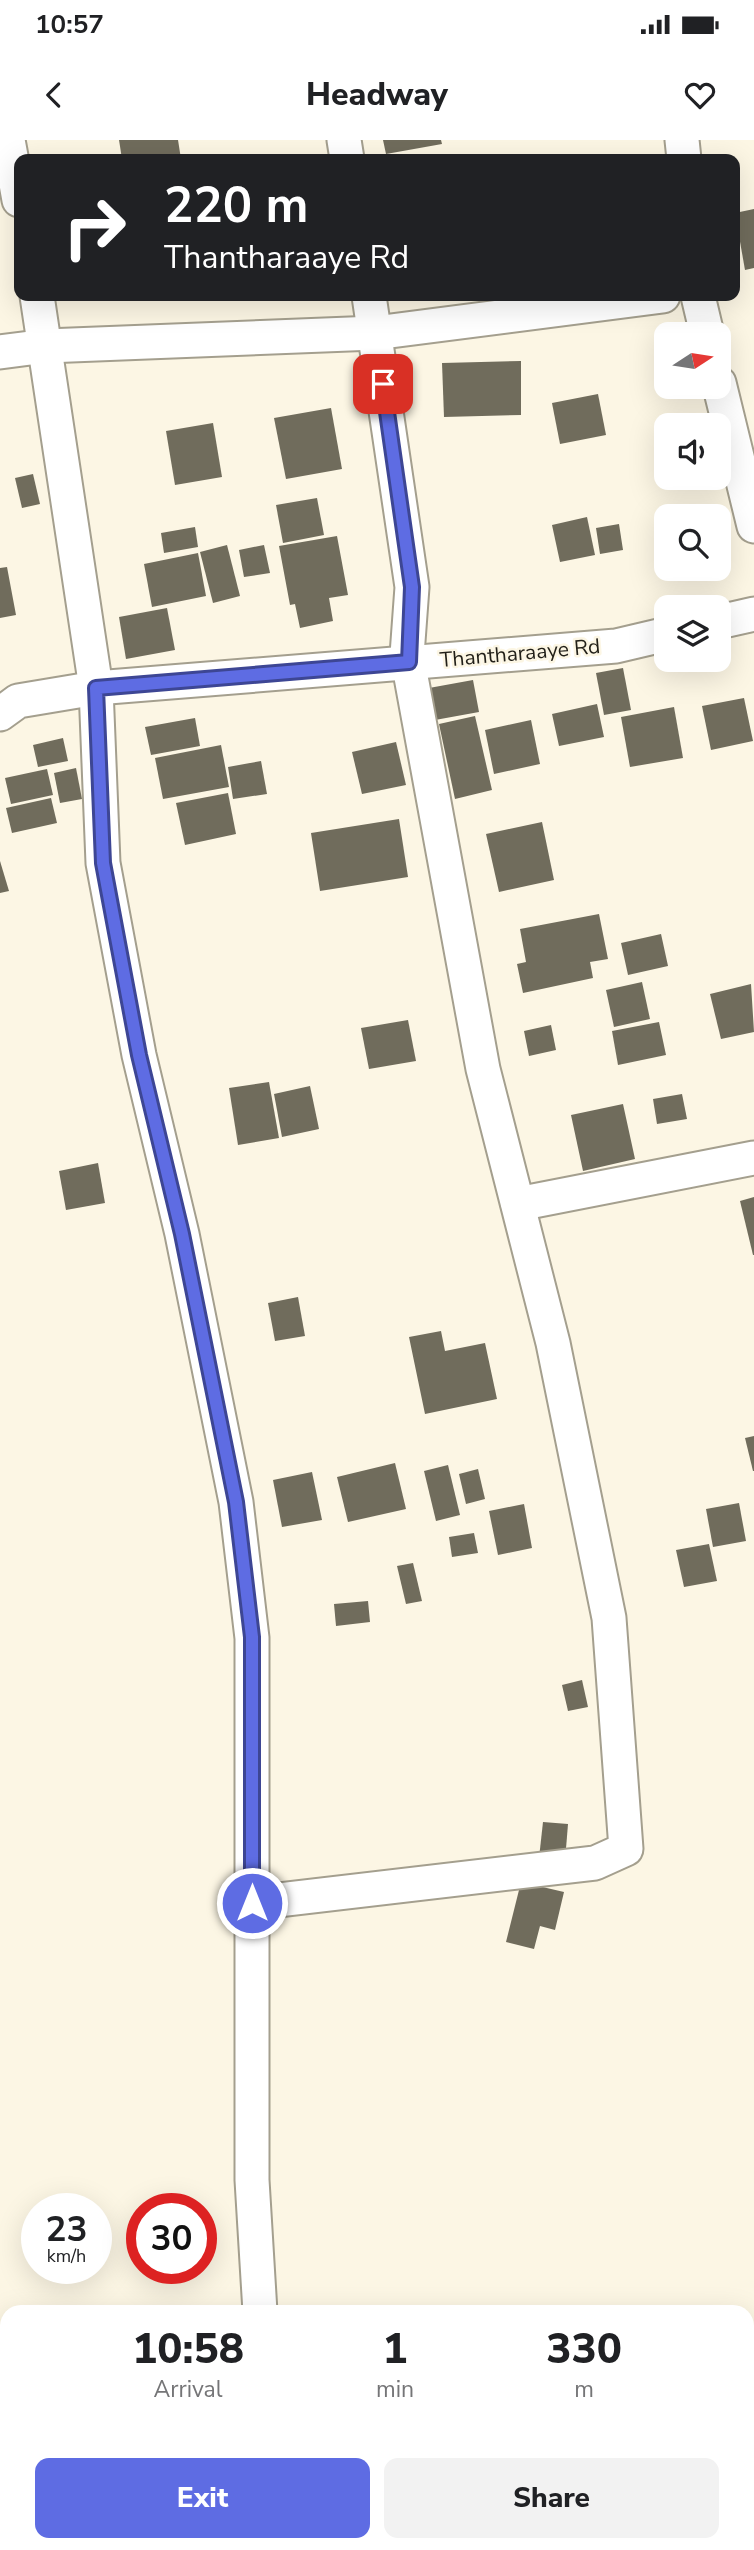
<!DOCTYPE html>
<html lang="en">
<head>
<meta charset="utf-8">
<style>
	body { margin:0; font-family:"Nunito Sans",sans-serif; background:#f2f2f2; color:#202124; height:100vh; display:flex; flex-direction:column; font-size:26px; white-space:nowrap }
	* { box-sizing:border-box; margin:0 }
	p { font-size:23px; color:#757577 }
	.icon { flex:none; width:38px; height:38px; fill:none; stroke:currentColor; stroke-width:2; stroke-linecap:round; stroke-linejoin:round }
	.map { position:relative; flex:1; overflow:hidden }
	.details { position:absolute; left:0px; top:2165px; width:754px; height:247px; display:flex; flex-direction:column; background:#fff; border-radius:21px 21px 0 0; box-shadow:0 7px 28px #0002 }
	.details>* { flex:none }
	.top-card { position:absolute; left:14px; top:14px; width:726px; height:147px; border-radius:14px; box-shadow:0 7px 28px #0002; background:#202124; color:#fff; overflow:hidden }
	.needle { width:46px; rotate:78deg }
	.fabs { position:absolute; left:654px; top:182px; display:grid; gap:14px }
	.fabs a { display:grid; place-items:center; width:77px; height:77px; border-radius:14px; background:#fff; box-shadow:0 7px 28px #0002; font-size:35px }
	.speed { position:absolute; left:21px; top:2053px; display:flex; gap:14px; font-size:35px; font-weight:700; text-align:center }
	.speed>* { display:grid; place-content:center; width:91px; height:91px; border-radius:50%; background:#fff; box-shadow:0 7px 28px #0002; line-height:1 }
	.speed small { font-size:18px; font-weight:400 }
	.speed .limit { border:10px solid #d22; background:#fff; color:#111 }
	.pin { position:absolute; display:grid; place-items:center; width:60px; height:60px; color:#fff; margin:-30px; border-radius:14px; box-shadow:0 4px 10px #0006 }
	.me { position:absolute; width:77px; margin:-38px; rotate:0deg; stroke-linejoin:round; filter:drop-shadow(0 0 5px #0008) }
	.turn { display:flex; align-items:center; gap:24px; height:147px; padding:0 35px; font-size:32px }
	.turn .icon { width:91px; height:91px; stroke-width:2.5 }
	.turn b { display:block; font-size:49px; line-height:60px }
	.eta { display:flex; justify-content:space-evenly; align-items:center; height:119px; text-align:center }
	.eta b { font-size:42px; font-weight:800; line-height:49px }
	.primary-button { display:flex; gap:14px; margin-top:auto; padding:14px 35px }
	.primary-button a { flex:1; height:80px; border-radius:14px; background:#5e6ce3; color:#fff; font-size:28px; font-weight:800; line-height:80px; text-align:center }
	.primary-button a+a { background:#f2f2f2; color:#202124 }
	.status { display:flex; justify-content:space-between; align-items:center; height:49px; padding:0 35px; background:#fff; direction:ltr }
	.status svg { height:19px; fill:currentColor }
	header { display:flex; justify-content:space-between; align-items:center; height:91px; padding:0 35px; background:#fff; font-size:32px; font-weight:800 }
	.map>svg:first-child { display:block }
</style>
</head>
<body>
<div class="status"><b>10:57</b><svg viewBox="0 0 49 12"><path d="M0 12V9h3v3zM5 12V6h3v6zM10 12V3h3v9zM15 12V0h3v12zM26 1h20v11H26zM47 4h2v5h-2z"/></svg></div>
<header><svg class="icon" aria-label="back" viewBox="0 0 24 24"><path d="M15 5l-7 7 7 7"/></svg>Headway<svg class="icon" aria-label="heart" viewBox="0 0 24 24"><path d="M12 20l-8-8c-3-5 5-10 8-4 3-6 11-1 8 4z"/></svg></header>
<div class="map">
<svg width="754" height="2410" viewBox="0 0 754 2410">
	<rect width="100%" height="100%" fill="#fcf6e4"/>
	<g fill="#706c5c">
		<path d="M119 0H178L181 19H122Z"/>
		<path d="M383 0H441L442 4 386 14Z"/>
		<path d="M754 69V128L745 130 735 73Z"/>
		<path d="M521 221V275L444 277 442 223Z"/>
		<path d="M598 254 606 295 560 304 552 263Z"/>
		<path d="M331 268 342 329 286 339 274 278Z"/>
		<path d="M213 283 222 337 175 345 166 291Z"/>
		<path d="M33 334 40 364 22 368 15 338Z"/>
		<path d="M317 358 324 395 283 403 276 365Z"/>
		<path d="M587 377 595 415 560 422 552 385Z"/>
		<path d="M619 384 623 410 600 414 596 388Z"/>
		<path d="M195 387 198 407 164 413 161 393Z"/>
		<path d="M337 396 348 455 329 458 333 481 300 488 295 464 290 465 279 406Z"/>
		<path d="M227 405 240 456 213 463 200 412Z"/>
		<path d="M264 405 270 433 244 437 239 410Z"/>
		<path d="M198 413 206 456 152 467 144 424Z"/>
		<path d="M7 427 16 475 0 478V428Z"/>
		<path d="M167 468 175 510 126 519 119 477Z"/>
		<path d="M623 528 631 570 604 575 596 533Z"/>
		<path d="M473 540 479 572 435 580 429 548Z"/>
		<path d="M744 558 753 601 711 610 702 566Z"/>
		<path d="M597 564 604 597 559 606 552 574Z"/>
		<path d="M674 567 683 618 630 627 621 577Z"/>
		<path d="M475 576 492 650 455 659 439 584Z"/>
		<path d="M195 578 200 606 151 615 145 587Z"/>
		<path d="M531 580 540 624 494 634 485 590Z"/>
		<path d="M63 598 68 621 38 627 33 605Z"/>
		<path d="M396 602 406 645 362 654 352 612Z"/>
		<path d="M221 605 229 647 163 659 155 618Z"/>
		<path d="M261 621 267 654 233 659 228 627Z"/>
		<path d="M76 628 82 659 60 663 54 633Z"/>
		<path d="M47 629 53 655 11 664 5 638Z"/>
		<path d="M228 653 236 694 185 705 176 663Z"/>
		<path d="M51 658 57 683 12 693 6 668Z"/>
		<path d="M399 679 408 737 320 751 311 693Z"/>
		<path d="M542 682 554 740 499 752 486 694Z"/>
		<path d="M0 721 9 751 0 753Z"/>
		<path d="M599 774 608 819 590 822 593 838 523 853 517 824 526 822 520 789Z"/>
		<path d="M661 794 668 826 628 835 621 803Z"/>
		<path d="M642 842 650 879 614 887 606 850Z"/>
		<path d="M751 844 754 892 721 899 710 854Z"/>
		<path d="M408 880 416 921 369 929 361 888Z"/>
		<path d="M659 882 666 915 618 925 612 891Z"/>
		<path d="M551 885 556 910 529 916 524 891Z"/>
		<path d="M269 942 279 998 238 1005 229 948Z"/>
		<path d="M310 946 319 989 282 997 274 954Z"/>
		<path d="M682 954 687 979 657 984 653 959Z"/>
		<path d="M623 964 635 1019 583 1031 571 975Z"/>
		<path d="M98 1023 105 1063 66 1070 59 1031Z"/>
		<path d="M754 1057V1115H753L740 1061Z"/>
		<path d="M298 1157 305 1196 275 1201 268 1163Z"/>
		<path d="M441 1191 445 1211 485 1203 497 1259 425 1274 409 1197Z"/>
		<path d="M754 1296V1331H753L745 1298Z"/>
		<path d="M395 1323 406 1369 348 1382 337 1337Z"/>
		<path d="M448 1325 460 1375 436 1381 424 1331Z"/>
		<path d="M478 1329 485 1359 466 1364 459 1334Z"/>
		<path d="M312 1332 322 1380 282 1387 273 1340Z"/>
		<path d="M739 1363 746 1401 713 1407 706 1369Z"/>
		<path d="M524 1364 532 1408 498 1415 489 1371Z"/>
		<path d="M474 1393 478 1413 452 1417 449 1397Z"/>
		<path d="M709 1404 717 1441 684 1447 676 1410Z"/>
		<path d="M413 1423 422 1461 406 1464 397 1426Z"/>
		<path d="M368 1461 370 1482 336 1486 334 1464Z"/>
		<path d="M582 1540 588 1567 568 1571 562 1545Z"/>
		<path d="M543 1682 568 1684 565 1721 539 1718Z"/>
		<path d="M521 1742 564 1752 555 1790 540 1786 534 1809 506 1802Z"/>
	</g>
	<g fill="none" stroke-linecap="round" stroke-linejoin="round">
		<g stroke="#a49f8e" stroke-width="37">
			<g id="minor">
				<path d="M8 0 19 60"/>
				<path d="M344 0 347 19"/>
				<path d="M682 0 684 19"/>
				<path d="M37 156 96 548 103 723 139 915 182 1094 236 1362 252 1498V2040L260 2172"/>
				<path d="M698 156 707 194"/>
				<path d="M0 212 46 206 375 193 663 156"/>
				<path d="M719 243 754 386"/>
				<path d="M719 482 754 474"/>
				<path d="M0 574 18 561 96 548 616 506 667 494"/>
				<path d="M518 1064 754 1018"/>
				<path d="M252 1763 595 1723 626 1709 609 1478 553 1203 483 929 407 515 412 447 369 156"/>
				<path d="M275 2404V2410"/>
			</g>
		</g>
		<use href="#minor" stroke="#fff" stroke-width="33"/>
	</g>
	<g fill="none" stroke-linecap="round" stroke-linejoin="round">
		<g stroke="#3d4694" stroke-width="18">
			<path id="route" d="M252 1763V1497L236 1362 182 1094 139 915 103 723 96 548 409 522 412 447 383 244"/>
		</g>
		<use href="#route" stroke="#5e6ce3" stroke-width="12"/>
	</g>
	<g text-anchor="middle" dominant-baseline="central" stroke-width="5" stroke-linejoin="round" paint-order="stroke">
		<g font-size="21" fill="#211f18" stroke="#fcf6e4">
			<text transform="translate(520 513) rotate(-5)">Thantharaaye Rd</text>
		</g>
	</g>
</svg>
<div class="fabs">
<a><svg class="needle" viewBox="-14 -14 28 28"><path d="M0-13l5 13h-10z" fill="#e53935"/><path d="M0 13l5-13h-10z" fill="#757577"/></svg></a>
<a><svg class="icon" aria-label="sound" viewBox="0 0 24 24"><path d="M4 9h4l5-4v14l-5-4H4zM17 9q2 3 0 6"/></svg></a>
<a><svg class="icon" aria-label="search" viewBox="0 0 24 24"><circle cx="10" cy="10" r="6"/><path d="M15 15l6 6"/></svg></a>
<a><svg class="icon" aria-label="layers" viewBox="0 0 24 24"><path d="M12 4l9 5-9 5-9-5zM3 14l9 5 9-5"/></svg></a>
</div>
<div class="speed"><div>23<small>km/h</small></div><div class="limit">30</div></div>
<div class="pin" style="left:383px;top:244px;background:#d93025"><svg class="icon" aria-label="arrive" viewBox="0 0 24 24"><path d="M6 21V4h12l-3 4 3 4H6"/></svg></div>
<svg class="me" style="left:252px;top:1763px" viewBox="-20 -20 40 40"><circle r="17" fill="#5e6ce3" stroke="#fff" stroke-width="3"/><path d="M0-11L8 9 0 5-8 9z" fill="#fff"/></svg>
<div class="top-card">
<div class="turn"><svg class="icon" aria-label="right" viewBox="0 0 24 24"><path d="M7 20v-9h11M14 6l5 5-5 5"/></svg><div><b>220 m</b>Thantharaaye Rd</div></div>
</div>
<section class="details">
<div class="eta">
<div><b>10:58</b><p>Arrival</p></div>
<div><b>1</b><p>min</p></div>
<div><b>330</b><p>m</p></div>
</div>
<div class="primary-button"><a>Exit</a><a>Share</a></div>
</section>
</div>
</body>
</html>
